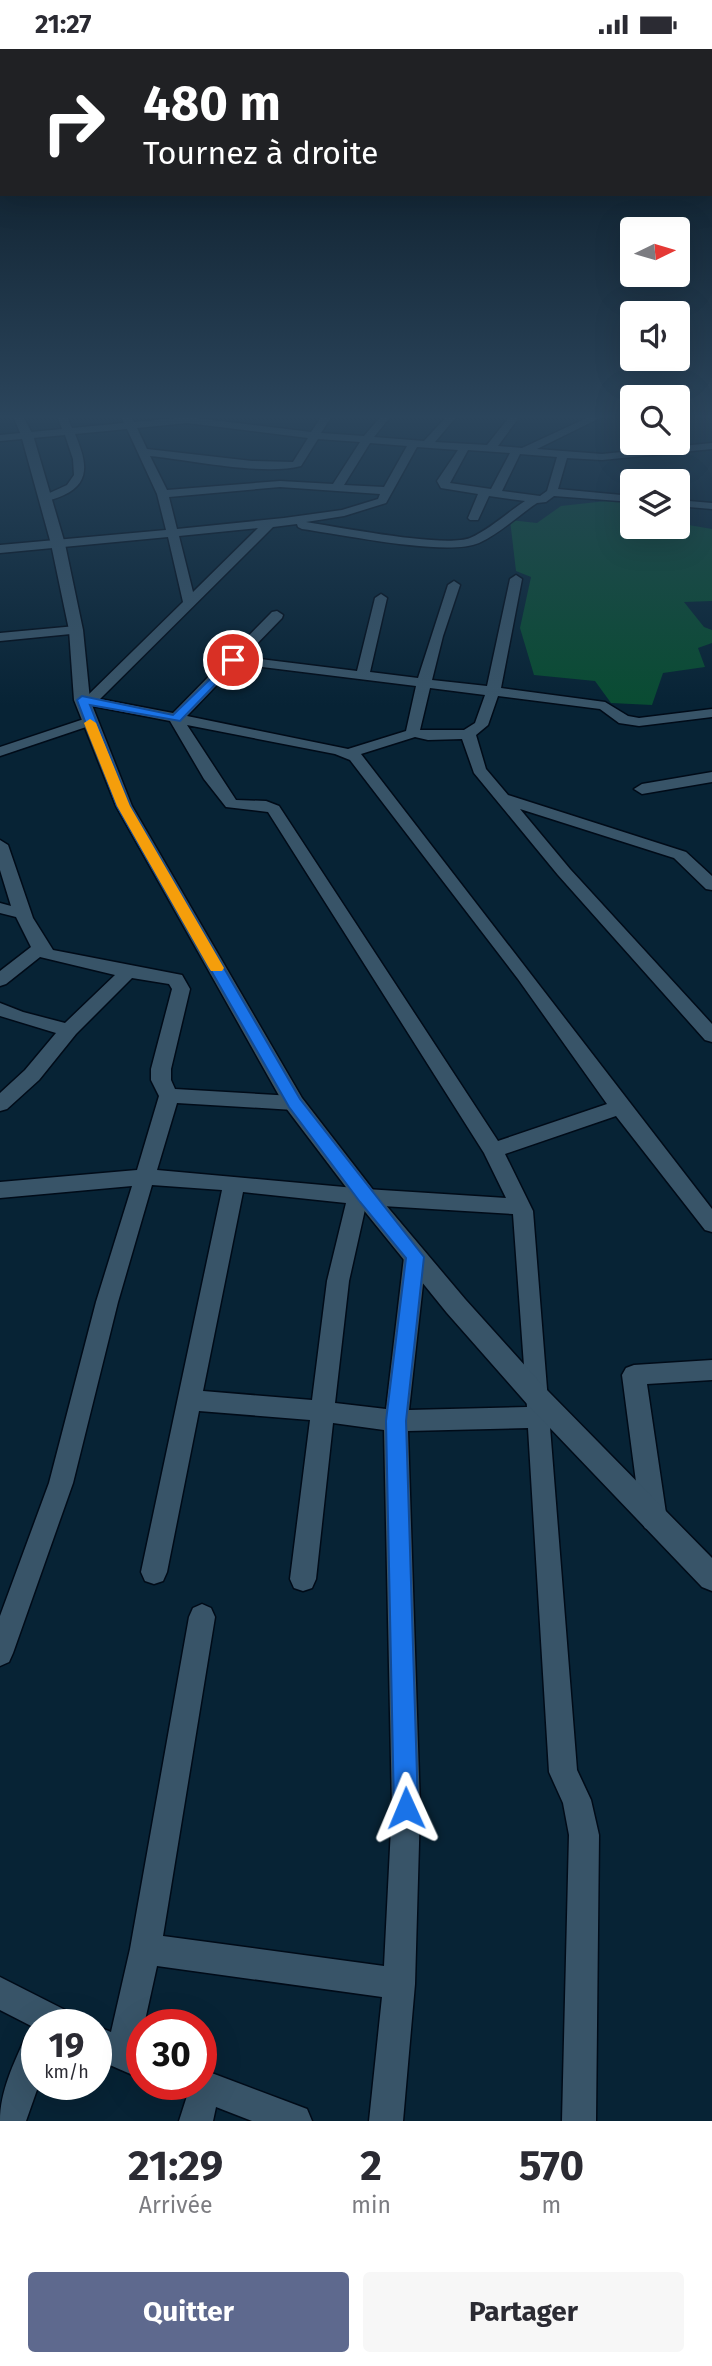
<!DOCTYPE html>
<html lang="fr">
<head>
<meta charset="utf-8">
<style>
	body { margin:0; font-family:"Fira Sans",sans-serif; background:#f7f7f7; color:#2b2b33; height:100vh; display:flex; flex-direction:column; font-size:26px; white-space:nowrap }
	* { box-sizing:border-box; margin:0 }
	p { font-size:23px; color:#7c7c81 }
	.icon { flex:none; width:38px; height:38px; fill:none; stroke:currentColor; stroke-width:2; stroke-linecap:round; stroke-linejoin:round }
	.map { position:relative; height:2072px; overflow:hidden }
	.sheet { display:flex; flex-direction:column; background:#fff; flex:1 }
	.sheet>* { flex:none }
	.banner { position:absolute; left:0px; top:0px; width:712px; height:147px; box-shadow:0 7px 28px #0002; background:#202124; color:#fff; overflow:hidden }
	.needle { width:46px; rotate:85deg }
	.fabs { position:absolute; left:620px; top:168px; display:grid; gap:14px }
	.fabs a { display:grid; place-items:center; width:70px; height:70px; border-radius:7px; background:#fff; box-shadow:0 7px 28px #0002; font-size:35px }
	.speed { position:absolute; left:21px; top:1960px; display:flex; gap:14px; font-size:35px; font-weight:700; text-align:center }
	.speed>* { display:grid; place-content:center; width:91px; height:91px; border-radius:50%; background:#fff; box-shadow:0 7px 28px #0002; line-height:1 }
	.speed small { font-size:18px; font-weight:400 }
	.speed .limit { border:10px solid #d22; background:#fff; color:#111 }
	.pin { position:absolute; display:grid; place-items:center; width:60px; height:60px; color:#fff; margin:-30px; border:4px solid #fff; border-radius:50%; box-shadow:0 2px 7px #0007 }
	.me { position:absolute; width:77px; margin:-38px; rotate:359deg; stroke-linejoin:round; filter:drop-shadow(0 0 5px #0008) }
	.turn { display:flex; align-items:center; gap:24px; height:147px; padding:0 28px; font-size:32px }
	.turn .icon { width:91px; height:91px; stroke-width:2.5 }
	.turn b { display:block; font-size:49px; line-height:60px }
	.eta { display:flex; justify-content:space-evenly; align-items:center; height:119px; text-align:center }
	.eta b { font-size:42px; font-weight:700; line-height:49px }
	.action { display:flex; gap:14px; margin-top:auto; padding:14px 28px }
	.action a { flex:1; height:80px; border-radius:7px; background:#5e698e; color:#fff; font-size:28px; font-weight:700; line-height:80px; text-align:center }
	.action a+a { background:#f7f7f7; color:#2b2b33 }
	.status { display:flex; justify-content:space-between; align-items:center; height:49px; padding:0 35px; background:#fff; direction:ltr }
	.status svg { height:19px; fill:currentColor }
	.map>svg:first-child { display:block }
</style>
</head>
<body>
<div class="status"><b>21:27</b><svg viewBox="0 0 49 12"><path d="M0 12V9h3v3zM5 12V6h3v6zM10 12V3h3v9zM15 12V0h3v12zM26 1h20v11H26zM47 4h2v5h-2z"/></svg></div>
<div class="map">
<svg width="712" height="2072" viewBox="0 0 712 2072">
	<rect width="100%" height="100%" fill="#072335"/>
	<path fill="#094c32" d="M606 452H632V478H677V474L712 480V552L684 553 704 578 712 581V594L698 599 705 618 663 624 652 656 611 654 595 632 534 626 520 579 531 528 516 522 510 471 537 474 561 457Z"/>
	<g fill="none" stroke-linecap="round" stroke-linejoin="round">
		<g stroke="#000b18" stroke-width="3">
			<g id="minor">
				<path d="M57 367H67L72 379 124 374 121 367H131L134 373 187 368 311 383 322 367H332L321 384 364 387 381 367H391L374 388 424 392 447 367H457L435 393 487 396 510 367H520L498 397 522 399 591 367H604L537 400 602 405 712 394V400L602 411 567 409 558 440 632 447V453L554 447 546 453 537 454C519 466 499 485 479 494 447 508 340 485 302 480L298 478 297 475 273 478 100 650 173 664 272 563 277 562 283 566 282 569 244 608 357 622 375 549 381 545 387 549 370 623 418 629 448 536 454 532 460 536 443 587 432 631 487 637 510 530 516 526 522 530 501 639 605 653 628 667 639 669 712 660V668L639 677 619 674 600 660 498 647 488 676 476 686 486 720 508 746 686 803 712 827V841L706 840 674 809 520 760 570 820 712 975V993L705 991 558 826 474 724 462 690 428 691 415 688 361 705 712 1160V1183L705 1181 616 1067 505 1105 533 1162 577 1721 591 1751 599 1786 596 2072H562L569 1786 563 1754 549 1723 528 1379 408 1382 420 1759 415 1935 403 2072H369L382 1948 157 1917 144 1976H142V2030L96 2010V1977L111 1983 130 1900 189 1568 193 1559 202 1555 211 1559 215 1568 163 1887 384 1917 392 1759 384 1381 333 1374 316 1530 312 1539 303 1542 294 1539 290 1530 310 1371 199 1362 167 1523 163 1532 154 1535 145 1532 141 1523 222 1141 152 1136 118 1253 73 1434 13 1604 9 1613 0 1617V1567L49 1434 96 1253 132 1137 0 1149V1133L137 1121 159 1047 151 1031V1020L172 940 169 935 132 929 76 985 39 1031 7 1060 0 1062V1044L25 1021 56 984 0 967V954L23 963 65 974 115 926 40 908 6 935 0 937V922L31 898 16 868 0 864V854L11 857 0 821V791L8 796 33 869 53 901 182 926 190 940 171 1020V1031L175 1040 294 1047 301 1049 304 1054 301 1059 294 1061 177 1054 157 1121 366 1140 506 1149 484 1104 268 763 226 758 204 730 170 672 82 655 75 651 77 648H86L183 553 168 488 0 504V496L166 481 157 445 127 380 75 385C85 409 93 433 64 446 57 449 51 452 43 451V447L67 436 74 426 73 410 65 386 0 392V386L62 380ZM187 374 308 389 293 413 252 412 147 400 137 379ZM318 390 360 393 333 435 280 432 167 441 150 407C191 411 263 427 301 417ZM370 394 407 397 384 438 344 436ZM417 398 458 401 437 432 441 439 478 445 468 469 470 471H478L489 447 525 452C508 463 489 481 470 489 444 499 339 478 306 473L344 467 386 454ZM468 401 510 404 491 440 450 434ZM520 405 557 408 547 442 540 447 502 442ZM280 438 380 445 378 450 342 461 284 469 177 480 169 448ZM258 479 193 543 179 487ZM237 615 416 637 406 682 348 700 187 667ZM430 639 485 646 475 674 464 681H420ZM187 676 335 705 350 711 518 930 607 1055 498 1092 279 757 266 752 236 751ZM243 1143 346 1154 327 1232 312 1351 203 1342ZM366 1156 513 1165 527 1358 409 1361 426 1208 423 1202 415 1199 407 1202 404 1208 386 1360 335 1354 349 1232Z"/>
				<path d="M623 367H632V370L624 369Z"/>
				<path d="M677 451 712 454V460L677 457Z"/>
				<path d="M76 577 81 578V584L0 592V584Z"/>
				<path d="M90 668 95 669 97 672 95 675 0 707V698Z"/>
				<path d="M712 723V733L642 745 634 740 642 735Z"/>
				<path d="M712 1311V1331L647 1335 667 1471 663 1479 654 1483 645 1479 641 1471 622 1326 626 1319 634 1316Z"/>
				<path d="M0 1928 73 1965 78 1976H37V1980L0 1961Z"/>
				<path d="M37 1982V2035H39L26 2072H0C0 2042 14 2014 26 1987Z"/>
				<path d="M201 2020 307 2060 312 2072H252L216 2058 213 2072H179L187 2047 182 2035H201Z"/>
			</g>
		</g>
		<g stroke="#000b18" stroke-width="3">
			<path id="tertiary" d="M13 367H23L33 386 65 495 83 581 90 651 132 757 302 1049 374 1142 465 1250 546 1340 712 1509V1542L702 1538 528 1356 447 1264 358 1154 286 1059 116 757 74 651 69 581 51 495 21 386Z"/>
		</g>
		<use href="#minor" fill="#385468" fill-rule="evenodd"/>
		<use href="#tertiary" fill="#385468" fill-rule="evenodd"/>
	</g>
	<linearGradient id="sky" x2="0" y2="1"><stop stop-color="#04131d"/><stop offset="0.56" stop-color="#2b455c"/><stop offset="1" stop-color="#2b455c" stop-opacity="0"/></linearGradient>
	<rect width="712" height="657" fill="url(#sky)"/>
	<path fill="#1a73e8" stroke="#114b97" stroke-width="2" d="M233 608 237 609V613L180 672 90 656 130 757 300 1050 424 1208 406 1372 418 1759 414 1767 406 1771 397 1767 394 1759 386 1372 406 1209 360 1153 289 1058 117 757 77 651 82 647 173 666Z"/>
	<path fill="#f59e0b" d="M90 670 96 674 130 757 224 919 222 922H211L209 919 117 757 84 674Z"/>
</svg>
<div class="fabs">
<a><svg class="needle" viewBox="-14 -14 28 28"><path d="M0-13l5 13h-10z" fill="#e53935"/><path d="M0 13l5-13h-10z" fill="#7c7c81"/></svg></a>
<a><svg class="icon" aria-label="sound" viewBox="0 0 24 24"><path d="M4 9h4l5-4v14l-5-4H4zM17 9q2 3 0 6"/></svg></a>
<a><svg class="icon" aria-label="search" viewBox="0 0 24 24"><circle cx="10" cy="10" r="6"/><path d="M15 15l6 6"/></svg></a>
<a><svg class="icon" aria-label="layers" viewBox="0 0 24 24"><path d="M12 4l9 5-9 5-9-5zM3 14l9 5 9-5"/></svg></a>
</div>
<div class="speed"><div>19<small>km/h</small></div><div class="limit">30</div></div>
<div class="pin" style="left:233px;top:611px;background:#d93025"><svg class="icon" aria-label="arrive" viewBox="0 0 24 24"><path d="M6 21V4h12l-3 4 3 4H6"/></svg></div>
<svg class="me" style="left:406px;top:1759px" viewBox="-20 -20 40 40"><path d="M0-17L14 15 0 8-14 15z" fill="#1a73e8" stroke="#fff" stroke-width="4"/></svg>
<div class="banner">
<div class="turn"><svg class="icon" aria-label="right" viewBox="0 0 24 24"><path d="M7 20v-9h11M14 6l5 5-5 5"/></svg><div><b>480 m</b>Tournez à droite</div></div>
</div>
</div>
<section class="sheet">
<div class="eta">
<div><b>21:29</b><p>Arrivée</p></div>
<div><b>2</b><p>min</p></div>
<div><b>570</b><p>m</p></div>
</div>
<div class="action"><a>Quitter</a><a>Partager</a></div>
</section>
</body>
</html>
